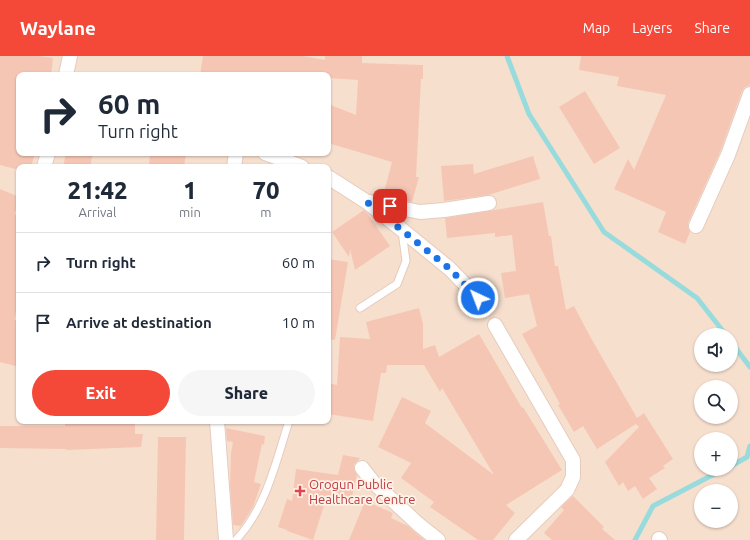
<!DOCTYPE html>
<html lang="en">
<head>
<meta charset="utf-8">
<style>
	body { margin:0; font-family:Ubuntu,sans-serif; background:#f6f6f7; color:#1f2937; height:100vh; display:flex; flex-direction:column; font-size:15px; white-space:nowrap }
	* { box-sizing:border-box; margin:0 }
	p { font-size:13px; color:#747a83 }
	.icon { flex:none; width:22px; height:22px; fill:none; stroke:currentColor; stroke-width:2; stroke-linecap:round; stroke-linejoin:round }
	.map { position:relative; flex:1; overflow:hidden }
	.side { position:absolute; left:16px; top:108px; width:315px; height:260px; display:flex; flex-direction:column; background:#fff; border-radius:8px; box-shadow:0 1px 3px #0004 }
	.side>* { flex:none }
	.top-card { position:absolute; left:16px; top:16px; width:315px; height:84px; border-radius:8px; box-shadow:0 1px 3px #0004; background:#fff; color:#1f2937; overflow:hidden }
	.fabs { position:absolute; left:694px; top:272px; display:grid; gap:8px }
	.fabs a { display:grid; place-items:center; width:44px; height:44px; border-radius:50%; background:#fff; box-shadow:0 1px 3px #0004; font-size:20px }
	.pin { position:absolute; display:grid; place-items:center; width:34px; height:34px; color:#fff; margin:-17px; border-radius:8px; box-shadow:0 2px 6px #0006 }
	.me { position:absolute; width:44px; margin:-22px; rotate:317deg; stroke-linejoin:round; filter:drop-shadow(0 0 3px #0008) }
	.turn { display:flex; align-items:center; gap:14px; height:84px; padding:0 16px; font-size:18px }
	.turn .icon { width:52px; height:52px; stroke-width:2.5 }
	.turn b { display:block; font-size:28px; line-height:34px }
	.eta { display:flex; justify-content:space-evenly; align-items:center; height:68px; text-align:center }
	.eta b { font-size:24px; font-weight:800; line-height:28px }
	.primary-button { display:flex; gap:8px; margin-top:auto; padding:8px 16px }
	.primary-button a { flex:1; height:46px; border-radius:24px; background:#f44939; color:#fff; font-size:16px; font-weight:800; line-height:46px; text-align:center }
	.primary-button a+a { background:#f6f6f7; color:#1f2937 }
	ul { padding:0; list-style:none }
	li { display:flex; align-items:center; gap:12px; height:60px; padding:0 16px; border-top:1px solid #e0e1e3 }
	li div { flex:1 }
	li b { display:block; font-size:15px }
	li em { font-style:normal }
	header { display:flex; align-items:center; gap:24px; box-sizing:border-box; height:56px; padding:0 20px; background:#f44939; color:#fff }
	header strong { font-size:19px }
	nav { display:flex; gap:22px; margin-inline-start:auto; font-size:14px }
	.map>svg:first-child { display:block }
</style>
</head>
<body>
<header>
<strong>Waylane</strong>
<nav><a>Map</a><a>Layers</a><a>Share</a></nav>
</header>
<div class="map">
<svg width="750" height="484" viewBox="0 0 750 484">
	<rect width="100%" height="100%" fill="#feeee0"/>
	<path fill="#f7dfce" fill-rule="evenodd" d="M0 0H750V484H0ZM19 19H328V97H19ZM19 111H328V365H19ZM701 279H731V309H701ZM701 331H731V361H701ZM701 383H731V413H701ZM701 435H731V465H701Z"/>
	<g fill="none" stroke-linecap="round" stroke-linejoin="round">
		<g stroke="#98dbdc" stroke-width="5">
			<path d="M507 0 529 58 604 176 697 242 726 279"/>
			<path d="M731 286 750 311"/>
			<path d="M731 410 747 401 750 390"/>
			<path d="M635 484 653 450 724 413"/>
		</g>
	</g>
	<g fill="#f6c6b5">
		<path d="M0 0H39L53 2 51 19H19V97H35L31 111H19V114L0 109Z"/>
		<path d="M203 0H303L325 4V0H362V7L423 9V23H421L416 121H419L412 146 383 140 392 106 328 87V48L356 59 358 24 328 22V19H281L243 16 242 19H200Z"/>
		<path d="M581 0H750V29L745 31 742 35 720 96 688 167V171L690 176 685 188 658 176 666 156 614 133 628 103 634 114 666 39 617 30 619 21 579 14Z"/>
		<path d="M585 35 620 92 594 108 559 51Z"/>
		<path d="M66 97H93L90 111H63Z"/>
		<path d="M150 97H186L184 111H149Z"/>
		<path d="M533 100 540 123 488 139 444 145 441 110 473 108 474 118Z"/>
		<path d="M0 133 19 141V148L14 158 19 160V243L14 264 19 265V311L0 306Z"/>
		<path d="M543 146 549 180H551L555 210H558L566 254 574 250 592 284 637 362 644 357 673 403 663 410 665 412 649 422 657 433 643 443 635 430 628 435 623 426 619 430 605 406 639 371 636 368 597 393 583 370 574 376 558 349 560 348 522 278 537 270 529 238 505 242 501 217 516 215 512 179 495 181V177L447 182 445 162Z"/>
		<path d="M364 154 367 157 390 190 355 214 350 193 349 201 332 176Z"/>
		<path d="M328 203 348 206 335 284 328 283Z"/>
		<path d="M419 252 423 268V293L435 289 439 301 479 278 522 352 523 351 562 414 506 449 515 457 493 484H478L430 451 434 446 401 422 411 407 378 391 402 341 431 355 425 367 494 419 442 332 440 336 424 309H387L386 317H381L373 365 328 358V327L337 329 340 281 370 283 366 266Z"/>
		<path d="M65 365H135V378H143L141 391 66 394V393L0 392V370H65Z"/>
		<path d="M226 372 265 380 264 389 262 388 254 426 261 428 253 451 241 470 233 469 230 428 231 397 233 386 227 385Z"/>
		<path d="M158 381H186L184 484H156Z"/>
		<path d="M343 399 360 402 354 409V414L357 419 351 445 327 440 313 484 287 475V474L278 471 287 443 292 445 296 413 338 419Z"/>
		<path d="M573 440 604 471 602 473 615 484H552L544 477 564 454 561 451Z"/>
		<path d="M365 445 393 457 391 462 408 470 424 484H349Z"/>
	</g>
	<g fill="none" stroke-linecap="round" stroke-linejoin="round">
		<g stroke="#e5cbbe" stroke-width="9">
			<g id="service">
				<path d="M360 252 397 228 406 205 402 175"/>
				<path d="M236 484C266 452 276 406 289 365"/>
			</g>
		</g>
		<g stroke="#e5cbbe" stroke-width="16">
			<g id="minor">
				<path d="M66 19 70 0"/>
				<path d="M265 97 302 111"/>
				<path d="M44 111 48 97"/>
				<path d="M234 111 236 97"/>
				<path d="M328 121 367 146 401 173 450 213 478 242"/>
				<path d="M370 146 420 156 444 154 489 147"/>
				<path d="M696 170 728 99 750 38"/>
				<path d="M495 269 573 404V421L567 434 516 484"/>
				<path d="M217 365 226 484"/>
				<path d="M362 412 373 426 418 468 438 484"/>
				<path d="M659 483 660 484"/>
			</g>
		</g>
		<use href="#service" stroke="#fff" stroke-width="7"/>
		<use href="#minor" stroke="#fff" stroke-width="14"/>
	</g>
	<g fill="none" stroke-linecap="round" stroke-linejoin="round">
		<path stroke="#1a73e8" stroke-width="7" stroke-dasharray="0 12.6" d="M390 150 367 146 450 213 478 242"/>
	</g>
	<path fill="#e0444e" stroke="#fff3e8" stroke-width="1.5" d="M298 429h4v4h4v4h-4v4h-4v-4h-4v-4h4z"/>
	<g text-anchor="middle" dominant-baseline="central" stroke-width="3.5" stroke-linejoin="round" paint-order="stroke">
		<g font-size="13" fill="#be3a42" stroke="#fff3e8" text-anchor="start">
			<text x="309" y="428">Orogun Public<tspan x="309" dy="15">Healthcare Centre</tspan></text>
		</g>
	</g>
</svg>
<div class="fabs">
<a><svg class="icon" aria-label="sound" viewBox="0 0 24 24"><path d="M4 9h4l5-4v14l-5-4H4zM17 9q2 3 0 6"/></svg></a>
<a><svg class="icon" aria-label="search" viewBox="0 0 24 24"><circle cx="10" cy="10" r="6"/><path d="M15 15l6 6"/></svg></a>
<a>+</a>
<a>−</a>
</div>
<div class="pin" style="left:390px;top:150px;background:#d93025"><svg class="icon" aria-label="arrive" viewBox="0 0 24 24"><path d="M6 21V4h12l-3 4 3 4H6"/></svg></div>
<svg class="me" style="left:478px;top:242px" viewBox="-20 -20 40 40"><circle r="17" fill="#1a73e8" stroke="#fff" stroke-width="3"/><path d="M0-11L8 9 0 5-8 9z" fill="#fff"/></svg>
<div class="top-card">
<div class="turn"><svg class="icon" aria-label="right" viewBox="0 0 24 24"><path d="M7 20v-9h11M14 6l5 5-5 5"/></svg><div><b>60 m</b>Turn right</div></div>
</div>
<section class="side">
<div class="eta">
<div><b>21:42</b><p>Arrival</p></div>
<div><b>1</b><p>min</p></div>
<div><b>70</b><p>m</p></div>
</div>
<ul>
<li><svg class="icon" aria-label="right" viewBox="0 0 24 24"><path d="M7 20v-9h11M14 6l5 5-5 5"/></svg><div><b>Turn right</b></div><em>60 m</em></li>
<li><svg class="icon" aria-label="arrive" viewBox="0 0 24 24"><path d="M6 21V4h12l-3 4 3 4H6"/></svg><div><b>Arrive at destination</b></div><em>10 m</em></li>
</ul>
<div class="primary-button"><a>Exit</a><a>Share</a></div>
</section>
</div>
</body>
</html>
